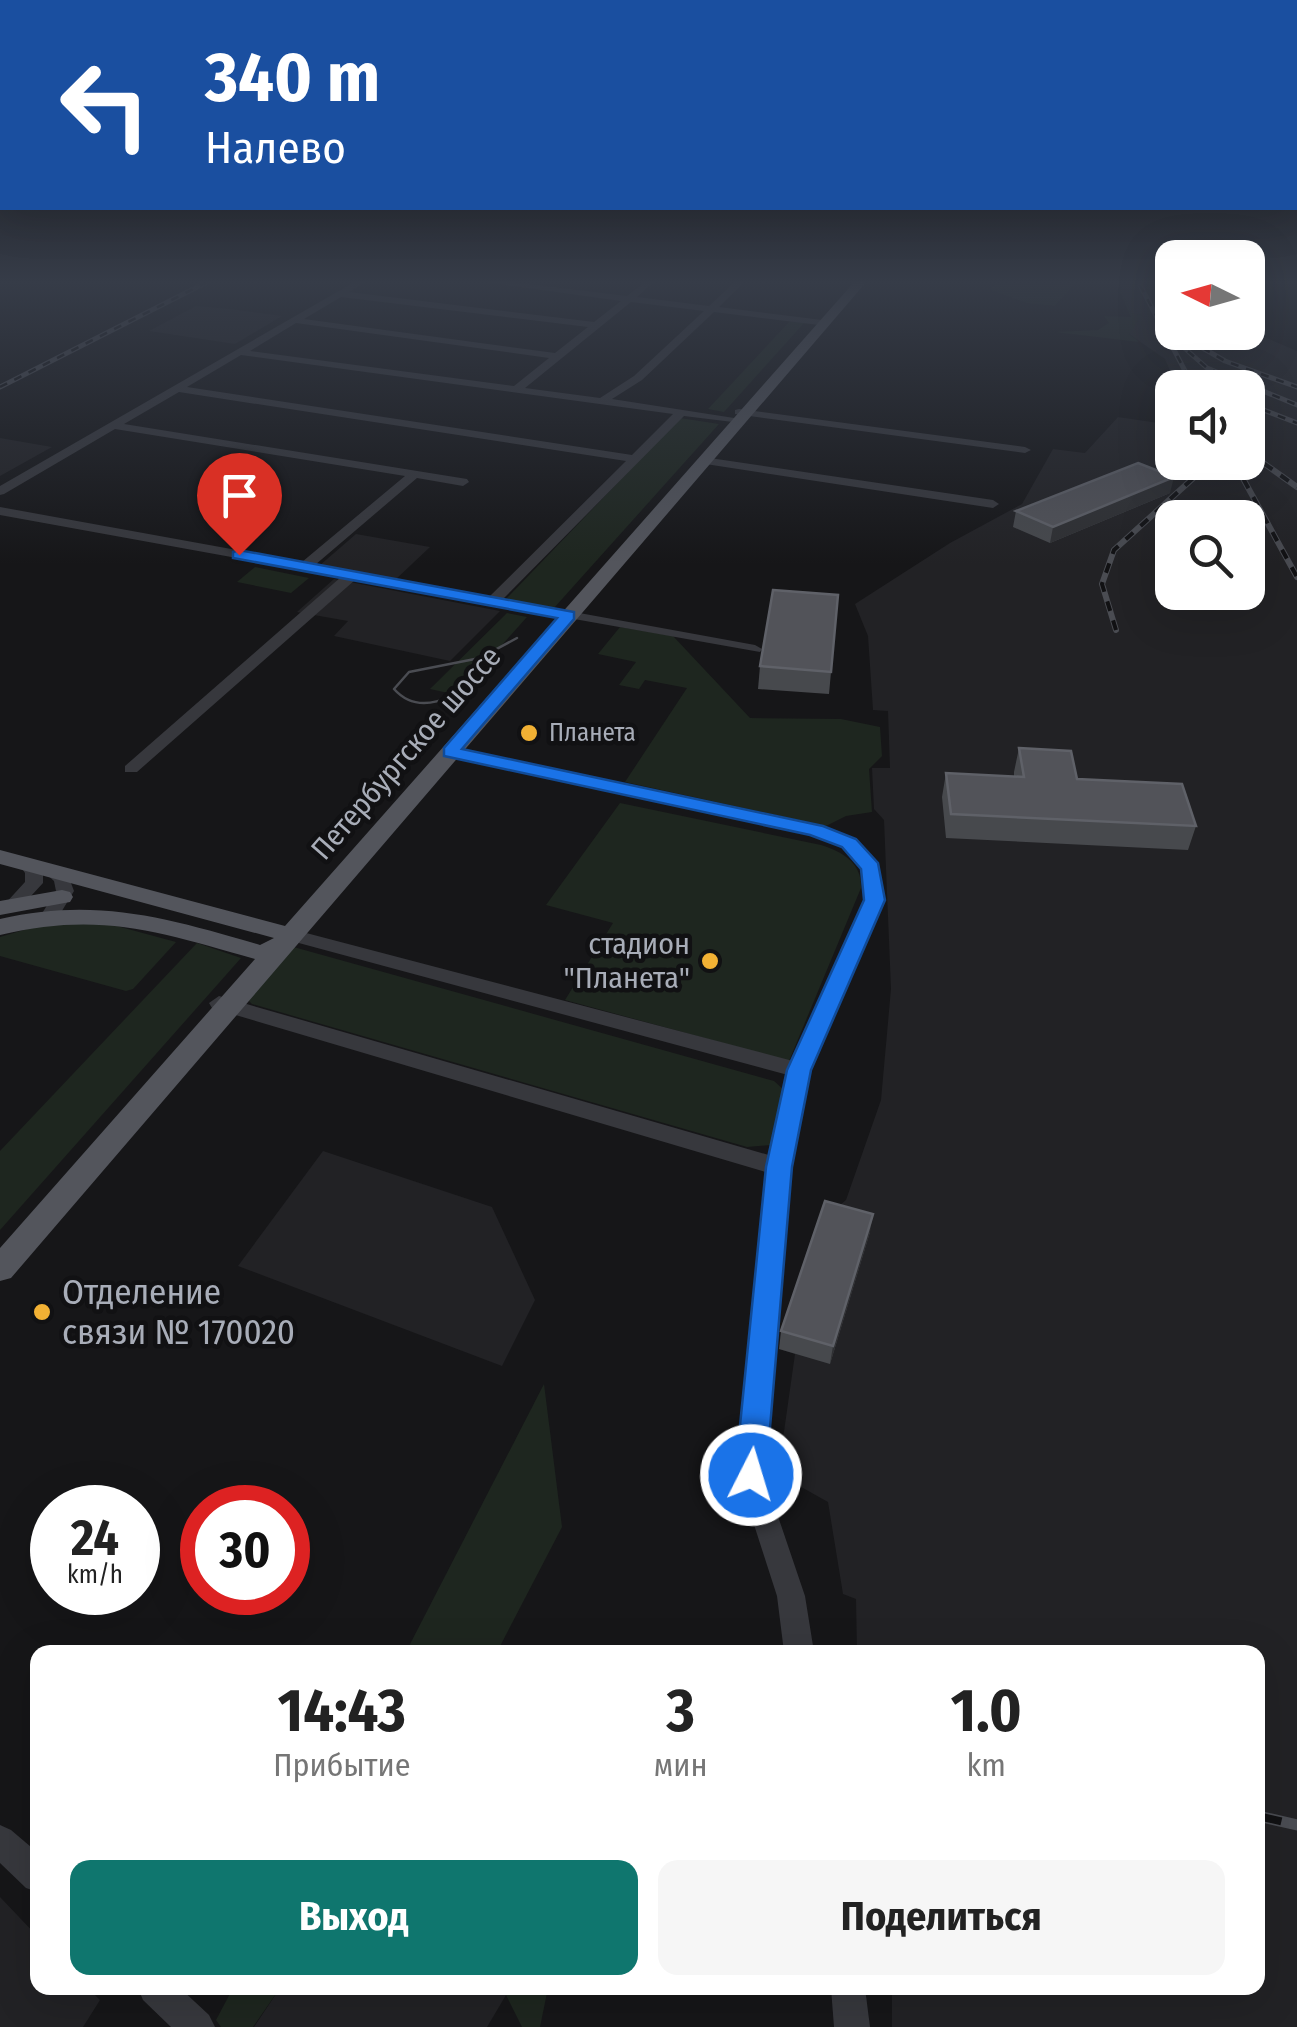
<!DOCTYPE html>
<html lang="ru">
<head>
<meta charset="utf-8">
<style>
	body { margin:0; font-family:"Fira Sans Condensed",sans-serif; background:#f6f6f6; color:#222; height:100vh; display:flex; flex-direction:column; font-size:38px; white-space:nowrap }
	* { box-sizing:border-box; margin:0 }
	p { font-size:32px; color:#767676 }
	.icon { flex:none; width:55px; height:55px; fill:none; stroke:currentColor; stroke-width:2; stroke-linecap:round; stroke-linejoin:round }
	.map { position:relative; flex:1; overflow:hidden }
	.details { position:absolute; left:30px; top:1645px; width:1235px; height:350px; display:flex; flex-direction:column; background:#fff; border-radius:20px; box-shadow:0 10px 40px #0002 }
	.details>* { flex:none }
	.hud { position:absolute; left:0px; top:0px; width:1298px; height:210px; box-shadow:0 10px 40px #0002; background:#1a4fa0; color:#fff; overflow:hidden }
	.needle { width:65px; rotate:275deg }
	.buttons { position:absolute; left:1155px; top:240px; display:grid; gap:20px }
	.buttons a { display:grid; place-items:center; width:110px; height:110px; border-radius:20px; background:#fff; box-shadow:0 10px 40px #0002; font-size:50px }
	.speed { position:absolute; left:30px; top:1485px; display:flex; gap:20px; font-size:50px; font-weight:700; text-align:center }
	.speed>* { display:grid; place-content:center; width:130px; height:130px; border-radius:50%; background:#fff; box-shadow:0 10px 40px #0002; line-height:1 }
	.speed small { font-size:25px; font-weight:400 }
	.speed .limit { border:15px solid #d22; background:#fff; color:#111 }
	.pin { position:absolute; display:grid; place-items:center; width:85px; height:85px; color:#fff; margin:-102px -42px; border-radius:50% 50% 50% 0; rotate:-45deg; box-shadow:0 0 10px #0007 }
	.pin .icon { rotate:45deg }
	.me { position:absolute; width:110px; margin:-55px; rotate:5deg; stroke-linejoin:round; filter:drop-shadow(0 0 8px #0008) }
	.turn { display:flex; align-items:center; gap:35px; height:210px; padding:0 40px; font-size:45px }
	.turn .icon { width:130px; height:130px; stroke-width:2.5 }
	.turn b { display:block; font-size:70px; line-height:85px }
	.eta { display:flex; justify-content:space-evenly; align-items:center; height:170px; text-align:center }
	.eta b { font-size:60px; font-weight:700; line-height:70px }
	.action { display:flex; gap:20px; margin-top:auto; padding:20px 40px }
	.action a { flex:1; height:115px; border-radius:20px; background:#0f766e; color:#fff; font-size:40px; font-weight:700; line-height:115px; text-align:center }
	.action a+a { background:#f6f6f6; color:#222 }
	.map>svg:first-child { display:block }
</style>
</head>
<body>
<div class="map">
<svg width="1297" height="2027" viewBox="0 0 1297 2027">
	<rect width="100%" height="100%" fill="#161618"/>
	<g fill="#222225" fill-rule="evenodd">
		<path d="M1122 281H1134L1172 297V332L1248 330 1297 351V2027H892V1988H1258V1652H857L856 1599 843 1594 828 1502 778 1474 795 1354 779 1349 822 1220 846 1200 881 1100 891 989 884 820 874 809 872 768H890L888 711 873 710 868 636 855 604 950 543 1022 504 1053 449 1085 453 1118 417 1172 425V462H1248V388L1177 387 1165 359 1129 334 1141 315 1131 313 1122 292ZM1172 518H1248V592H1172Z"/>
		<path d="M196 306 230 309 282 316 235 344 149 331Z"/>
		<path d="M0 438 52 447 0 476Z"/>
		<path d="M356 534 430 547 395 580 319 566Z"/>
		<path d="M334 579 500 611 450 661 334 636 348 621 297 612Z"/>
		<path d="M323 1151 492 1207 535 1300 502 1366 238 1266Z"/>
		<path d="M0 1897 37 1936 38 1988H88L100 2000 83 2027H0Z"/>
		<path d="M280 1988H496L506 1995 487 2027H254Z"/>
	</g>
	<g fill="#1e261f">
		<path d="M997 280H1078L1055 306 1027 303 991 290Z"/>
		<path d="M1122 281V292L1131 313 1142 315 1129 334 1139 342 1055 332 1098 330 1109 323 1104 316 1131 317 1120 292Z"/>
		<path d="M790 321 804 323 724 412 708 409Z"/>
		<path d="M680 418 719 424 554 608 506 599Z"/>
		<path d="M255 567 309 578 291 593 237 582Z"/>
		<path d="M507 613 527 617 457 695 430 689Z"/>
		<path d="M620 627 673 636 750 718 841 719 880 727 882 756 869 769 872 812 846 816 826 826 625 782 687 688 645 680 639 689 619 685 636 662 598 654Z"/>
		<path d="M620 803 821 845C843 852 862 863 861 888L789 1061 565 1000 613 923 546 905Z"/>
		<path d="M102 922 176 942 133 989 126 991 0 956V937L34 927Z"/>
		<path d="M197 943 241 958 0 1230V1151Z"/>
		<path d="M290 946 774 1081 784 1090 771 1145 747 1147 252 1004 247 999Z"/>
		<path d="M544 1384 562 1527 497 1652H406Z"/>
		<path d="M233 1988H280L253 2027H221L216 2020Z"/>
		<path d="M497 1988H548L540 2027H522L506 1995Z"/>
	</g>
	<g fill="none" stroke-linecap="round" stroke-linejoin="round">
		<g fill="#37383d" fill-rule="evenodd">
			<path d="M358 280H368L349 292 594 322 621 301 471 280H495L627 296 647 280H656L637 297 709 306 737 280H746L719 307 822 320 819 325 714 312 642 380 612 399 747 420 741 423 684 416 503 599 755 645 762 649 760 652 355 580 137 772H125V766L341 577 0 515V507L302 562 405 476 115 429 4 494 0 495V486ZM341 297 588 327 555 353 304 319ZM631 302 704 311 634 376 600 398 525 388ZM296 323 549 358 514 386 250 351ZM241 355 673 414 632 455 187 387ZM179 392 626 461 490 596 315 565 417 478 463 486 469 482 467 479 124 424Z"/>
			<path d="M739 409 1025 447 1031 450 1025 453 735 414V410Z"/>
			<path d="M703 457 993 500 999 504 993 508 699 463V459Z"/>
			<path d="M450 747 831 829C864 842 885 864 884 900L809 1070 788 1189 764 1475 805 1596 814 1652H784L777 1596 738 1475 769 1173 212 1008 209 1003 219 996 772 1156 788 1075 284 939 282 935 291 929 793 1061C807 1030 868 911 866 886 864 860 843 846 820 837L444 755V749Z"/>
			<path d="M28 859 34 860 43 873V883L19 909H7L4 905 25 882V873L19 864Z"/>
			<path d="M52 865 68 875 74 891 57 919 50 921 41 915 56 891 54 881 43 871Z"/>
			<path d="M0 1825 11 1830 38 1853V1892L26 1888 0 1863Z"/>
			<path d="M138 1988H180L209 2015 215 2027H171L143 2000Z"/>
			<path d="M831 1988H865L870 2027H834Z"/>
		</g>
		<g fill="#53555c" fill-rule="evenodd">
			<path d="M856 280H868L11 1278 0 1281V1248L255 959C160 932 100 911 0 935V919C97 897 167 918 260 945L274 938 0 864V850L285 926Z"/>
			<path d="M62 890 70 892 73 897 70 902 0 915V901Z"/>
		</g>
		<path stroke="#4a4c52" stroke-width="2.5" d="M481 679C454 696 420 718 394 689L409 672 480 658 517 638"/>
		<g stroke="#4a4c52" stroke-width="5">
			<g id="rail-far2">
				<path d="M1140 285 1194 388"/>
				<path d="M1164 330 1207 368 1297 405"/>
				<path d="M1189 340 1225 361 1297 387"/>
				<path d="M0 387 211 280"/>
				<path d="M1248 404 1297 423"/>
			</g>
		</g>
		<g stroke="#4a4c52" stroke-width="6">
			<g id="rail-far1">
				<path d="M1248 452 1297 487"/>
				<path d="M1234 462 1297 577"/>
				<path d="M1116 630 1102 584 1114 550 1211 462"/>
			</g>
		</g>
		<g stroke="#4a4c52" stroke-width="11">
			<path id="rail" d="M1258 1816 1297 1825"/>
		</g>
		<use href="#rail-far2" stroke="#111113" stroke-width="2.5" stroke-dasharray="8" stroke-linecap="butt"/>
		<use href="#rail-far1" stroke="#111113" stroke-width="4" stroke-dasharray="10" stroke-linecap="butt"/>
		<use href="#rail" stroke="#111113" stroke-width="8" stroke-dasharray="24" stroke-linecap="butt"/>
	</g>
	<g fill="#47494d">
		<path d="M1170 493 1050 543 1013 527 1016 511Z"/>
		<path d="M838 595 829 694 758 689 760 666Z"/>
		<path d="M1019 748 1077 779 1196 826 1188 850 946 838 942 797 946 773 1014 776V772Z"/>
		<path d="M870 1232 830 1364 779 1349 781 1331Z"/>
	</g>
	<g fill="#2f3033">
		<path d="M1174 477 1170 493 1050 543 1053 527Z"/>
		<path d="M873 1214 870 1232 830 1364 833 1346Z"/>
	</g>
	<g fill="#525359" stroke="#5f6168" stroke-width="2.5">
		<path d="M1138 463 1174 477 1053 527 1016 511Z"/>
		<path d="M773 590 838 595 831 672 760 666Z"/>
		<path d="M1019 748 1071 751 1077 779 1182 784 1196 826 951 814 946 773 1024 777Z"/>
		<path d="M825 1201 873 1214 833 1346 781 1331Z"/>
	</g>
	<linearGradient id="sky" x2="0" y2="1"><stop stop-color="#0c0c0d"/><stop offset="0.5" stop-color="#363c48"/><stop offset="1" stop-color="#363c48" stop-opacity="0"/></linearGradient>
	<rect width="1297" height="564" fill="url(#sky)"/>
	<path fill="#1a73e8" stroke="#114b97" stroke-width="2.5" d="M239 550 574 612V619L462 749 823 826 856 839 878 863 885 900 811 1070 792 1167 766 1475 762 1485 751 1489 740 1485 735 1475 766 1167 787 1070 864 900 861 869 842 847 810 835 444 756V748L557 618 233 558V552Z"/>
	<g fill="#f2b134" stroke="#111113" stroke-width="4">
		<circle cx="529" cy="733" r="10"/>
		<circle cx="710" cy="961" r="10"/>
		<circle cx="42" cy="1312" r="10"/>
	</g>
	<g text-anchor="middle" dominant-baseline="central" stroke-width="9" stroke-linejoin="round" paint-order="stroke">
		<g font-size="25" fill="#a8adb8" stroke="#111113" text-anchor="start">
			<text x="549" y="733">Планета</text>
		</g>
		<g font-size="30" fill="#a8adb8" stroke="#111113">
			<text transform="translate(406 753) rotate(-49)">Петербургское шоссе</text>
		</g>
		<g font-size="30" fill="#a8adb8" stroke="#111113" text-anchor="end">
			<text x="690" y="944">стадион<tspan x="690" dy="34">"Планета"</tspan></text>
		</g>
		<g font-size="35" fill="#a8adb8" stroke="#111113" text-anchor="start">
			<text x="62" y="1292">Отделение<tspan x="62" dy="40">связи № 170020</tspan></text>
		</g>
	</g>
</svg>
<div class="buttons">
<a><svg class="needle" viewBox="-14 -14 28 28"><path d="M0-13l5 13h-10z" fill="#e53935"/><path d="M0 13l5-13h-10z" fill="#767676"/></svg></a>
<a><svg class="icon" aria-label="sound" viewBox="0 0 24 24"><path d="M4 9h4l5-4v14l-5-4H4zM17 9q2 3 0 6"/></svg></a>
<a><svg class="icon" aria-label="search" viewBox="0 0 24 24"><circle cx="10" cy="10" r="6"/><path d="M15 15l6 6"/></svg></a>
</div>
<div class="speed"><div>24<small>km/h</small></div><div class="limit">30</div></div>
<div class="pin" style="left:239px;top:555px;background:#d93025"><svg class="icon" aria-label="arrive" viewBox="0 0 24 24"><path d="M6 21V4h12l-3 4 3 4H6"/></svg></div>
<svg class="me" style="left:751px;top:1475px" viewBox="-20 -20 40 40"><circle r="17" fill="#1a73e8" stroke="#fff" stroke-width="3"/><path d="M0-11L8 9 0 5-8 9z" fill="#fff"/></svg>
<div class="hud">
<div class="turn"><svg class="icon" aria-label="left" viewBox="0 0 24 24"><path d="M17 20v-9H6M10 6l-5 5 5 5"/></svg><div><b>340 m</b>Налево</div></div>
</div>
<section class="details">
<div class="eta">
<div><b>14:43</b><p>Прибытие</p></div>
<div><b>3</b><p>мин</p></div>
<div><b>1.0</b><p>km</p></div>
</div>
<div class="action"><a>Выход</a><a>Поделиться</a></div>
</section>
</div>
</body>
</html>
